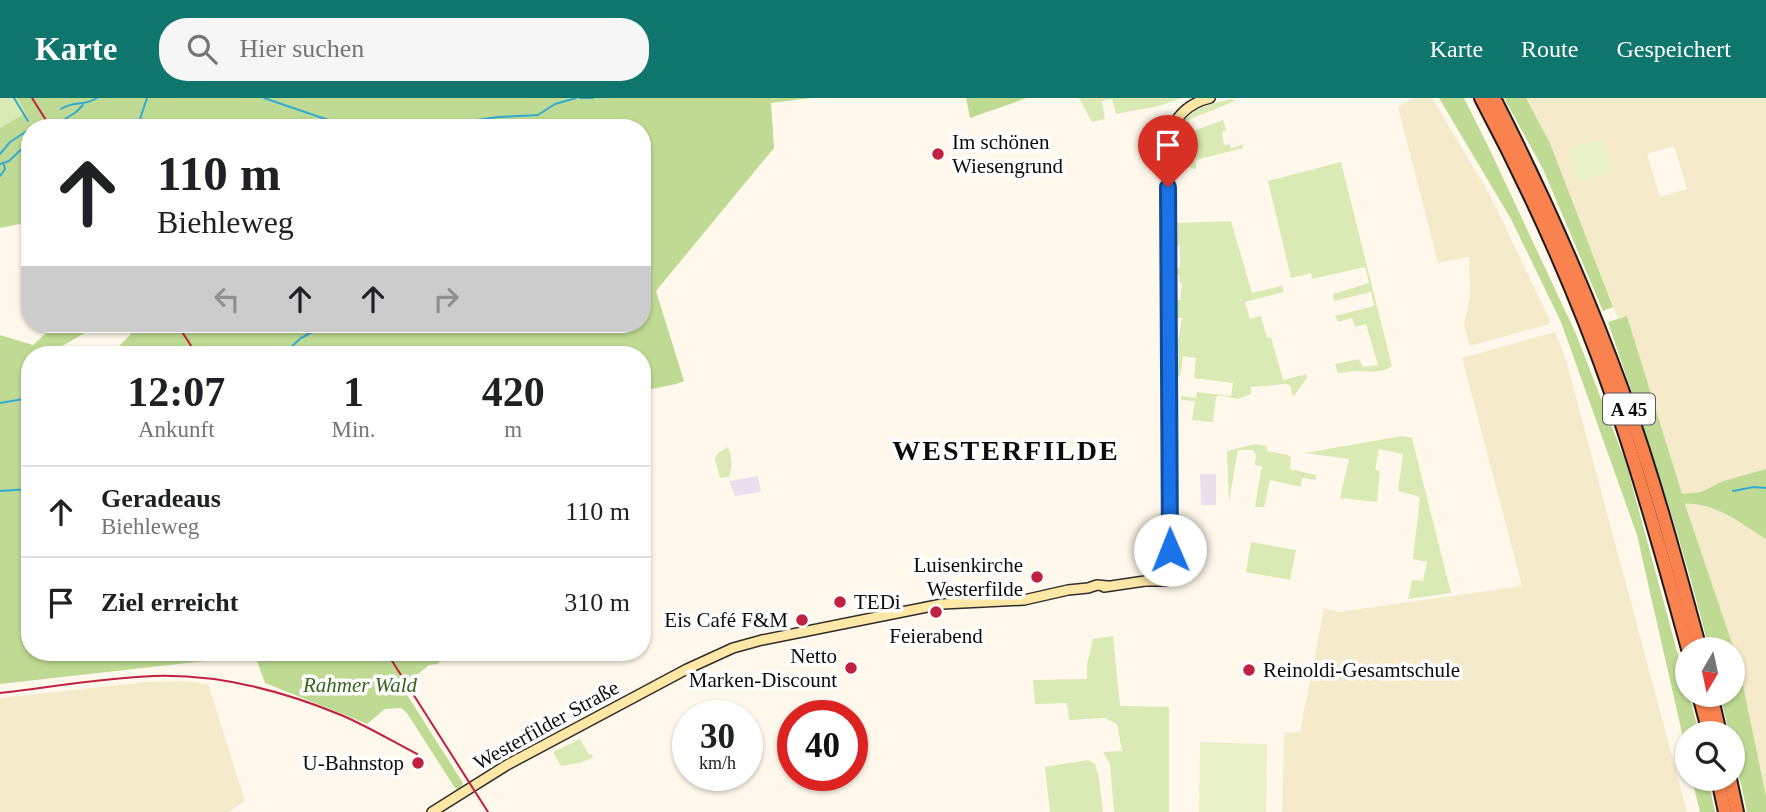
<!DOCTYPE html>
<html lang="de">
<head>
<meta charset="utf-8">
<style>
	body { margin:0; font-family:"Times New Roman",serif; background:#f6f6f6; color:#202124; height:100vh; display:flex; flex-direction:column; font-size:26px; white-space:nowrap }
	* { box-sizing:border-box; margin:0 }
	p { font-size:23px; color:#757577 }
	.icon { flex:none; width:38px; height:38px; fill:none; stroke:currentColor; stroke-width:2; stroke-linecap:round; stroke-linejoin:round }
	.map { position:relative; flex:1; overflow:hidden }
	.details { position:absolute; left:21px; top:248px; width:630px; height:315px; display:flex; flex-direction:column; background:#fff; border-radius:28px; box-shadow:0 2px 5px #0004 }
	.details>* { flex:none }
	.banner { position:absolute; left:21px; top:21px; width:630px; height:214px; border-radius:28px; box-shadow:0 2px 5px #0004; background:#fff; color:#202124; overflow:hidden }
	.needle { width:46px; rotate:189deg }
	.fabs { position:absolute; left:1675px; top:539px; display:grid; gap:14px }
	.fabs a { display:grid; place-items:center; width:70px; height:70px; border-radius:50%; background:#fff; box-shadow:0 2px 5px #0004; font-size:35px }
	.speed { position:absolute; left:672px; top:602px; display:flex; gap:14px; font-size:35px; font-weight:700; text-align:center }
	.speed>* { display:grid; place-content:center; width:91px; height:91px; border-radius:50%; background:#fff; box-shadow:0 2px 5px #0004; line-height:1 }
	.speed small { font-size:18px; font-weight:400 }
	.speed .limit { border:10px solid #d22; background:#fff; color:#111 }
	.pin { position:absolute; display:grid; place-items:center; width:60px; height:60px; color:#fff; margin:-72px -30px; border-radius:50% 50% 50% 0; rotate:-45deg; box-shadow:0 0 7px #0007 }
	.pin .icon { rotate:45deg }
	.me { position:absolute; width:77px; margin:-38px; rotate:359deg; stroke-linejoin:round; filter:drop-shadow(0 0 5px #0008) }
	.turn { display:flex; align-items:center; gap:24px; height:147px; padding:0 21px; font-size:32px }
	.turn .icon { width:91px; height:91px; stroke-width:2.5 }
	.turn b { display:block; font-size:49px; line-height:60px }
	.lanes { display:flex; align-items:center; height:66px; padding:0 21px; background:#0003; justify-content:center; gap:35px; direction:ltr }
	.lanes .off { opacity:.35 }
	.eta { display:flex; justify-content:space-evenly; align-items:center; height:119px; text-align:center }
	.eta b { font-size:42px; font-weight:800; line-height:49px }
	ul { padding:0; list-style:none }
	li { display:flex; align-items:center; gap:21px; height:91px; padding:0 21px; border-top:2px solid #e0e0e0 }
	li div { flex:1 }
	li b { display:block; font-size:26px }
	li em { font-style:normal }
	header { display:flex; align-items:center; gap:42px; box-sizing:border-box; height:98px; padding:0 35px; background:#0f766e; color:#fff }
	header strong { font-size:33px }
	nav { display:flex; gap:38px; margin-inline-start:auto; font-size:24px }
	.search { width:490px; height:63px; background:#f6f6f6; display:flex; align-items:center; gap:18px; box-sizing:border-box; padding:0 24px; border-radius:28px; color:#757577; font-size:26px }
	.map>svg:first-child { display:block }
</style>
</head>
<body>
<header>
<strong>Karte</strong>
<div class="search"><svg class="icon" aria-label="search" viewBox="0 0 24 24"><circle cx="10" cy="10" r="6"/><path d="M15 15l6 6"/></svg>Hier suchen</div>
<nav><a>Karte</a><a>Route</a><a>Gespeichert</a></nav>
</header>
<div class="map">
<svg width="1766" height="714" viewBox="0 0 1766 714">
	<rect width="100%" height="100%" fill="#fff8eb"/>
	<g fill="#e8e0ec">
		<path d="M1200 376H1216V407H1201Z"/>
		<path d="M758 378 761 394 735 398 729 383Z"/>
	</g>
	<g fill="#f5ebcb" fill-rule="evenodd">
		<path d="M1414 0H1432L1490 97 1548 218 1551 224 1550 226 1470 248 1464 227 1470 197 1469 159 1438 165 1398 9Z"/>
		<path d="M1526 0H1766V371L1723 383 1701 394 1682 396 1627 218 1618 221 1550 45ZM1674 48 1687 91 1660 99 1647 56Z"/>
		<path d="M1555 234 1565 258 1687 714H1282L1284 635 1300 634 1324 510 1339 514 1522 488 1462 260Z"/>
		<path d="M1685 406H1699L1718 412 1766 441V698L1738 563Z"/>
		<path d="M180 583 208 586 245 703 229 714H0V600L147 584Z"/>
	</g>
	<g fill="#d9eab4">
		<path d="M0 0H17L27 15 0 30Z"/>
		<path d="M1079 0H1182L1159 8 1116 16 1112 1 1102 3 1105 21 1092 24Z"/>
		<path d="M1232 1 1235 3 1188 22 1193 33 1223 22 1226 32 1222 34 1224 47 1230 46 1231 50 1243 47V50L1196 62V72L1190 69H1175C1175 60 1173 49 1175 41 1183 11 1206 7 1232 1Z"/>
		<path d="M1341 64 1392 268C1381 276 1370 273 1356 273 1350 273 1344 275 1338 275L1335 266 1359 261 1363 269 1378 267 1366 226 1355 229 1352 220 1338 224 1335 218 1374 208 1371 194 1334 203 1333 196 1369 185 1365 169 1312 181 1311 175 1291 180 1268 83Z"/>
		<path d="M1231 123 1252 195 1282 188 1284 194 1245 204 1250 221 1261 218 1267 240 1271 239 1283 282 1306 276 1307 280 1293 299 1290 287 1286 286 1251 289V296L1238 301 1219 297 1216 299 1213 324 1192 322 1195 303 1181 302V298L1196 300 1197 294 1231 298 1233 285 1194 280 1196 260 1183 258 1180 279 1176 278V239H1179L1182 220H1175V202H1180L1182 185H1180L1179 177H1175V170H1180V148H1175V125Z"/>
		<path d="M1402 338 1412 340 1451 495 1408 501 1412 482 1423 483 1427 464 1413 461 1420 399 1398 393 1403 356 1379 351 1375 372 1380 373 1377 404 1340 400 1349 361 1305 355Z"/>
		<path d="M1255 346 1267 348V353L1288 357V358L1291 359 1290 371 1316 377V382L1302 380 1301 389 1270 382 1264 409H1255L1262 368 1255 367 1256 357 1253 352H1238L1229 404 1227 353Z"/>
		<path d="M728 349C732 360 733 368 729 379L720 380 715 361 717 356Z"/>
		<path d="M1251 444 1296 452 1290 482 1246 474Z"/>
		<path d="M1113 538 1120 608 1169 609V714H1114L1110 666 1103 654 1122 653 1117 626 1104 620 1069 622 1067 605 1035 606 1033 582 1087 581V566L1093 541Z"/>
		<path d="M580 641 589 657 592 656 593 660 579 665 561 668 553 654Z"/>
		<path d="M1088 662 1095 666 1099 681 1103 714H1050L1045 669Z"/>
	</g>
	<g fill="#bfdb93">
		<path d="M17 0H811L771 5 774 50 656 193 684 283 676 286 642 293V257H118L117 250 131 236 126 226H642V30H30V124L0 130V30L26 15Z"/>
		<path d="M966 0H1027L970 20Z"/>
		<path d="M1439 0H1464L1489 50 1576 236 1626 365 1687 590V597H1689L1699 635H1687V657L1637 437 1561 224 1511 121Z"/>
		<path d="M1504 0H1526L1550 45 1613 209 1603 213 1543 71Z"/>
		<path d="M1627 218 1682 396 1701 394 1723 383 1766 371V441C1741 426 1715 404 1685 406L1738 563 1766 698V714H1747L1733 650 1732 635H1729L1720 597H1732V551H1709C1682 440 1644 332 1608 224Z"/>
		<path d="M56 226H68L85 235 55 252 59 257H30V555H202L205 563 0 586V237L33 247Z"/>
		<path d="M254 555H448L438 566 429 567 402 589 463 685 461 690 457 691 455 690 407 615 401 610 385 611 367 626 265 585Z"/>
		<path d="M1692 681H1708L1715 714H1700Z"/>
	</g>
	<g fill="#e9f1c6">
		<path d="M1603 40 1612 75 1577 84 1568 50Z"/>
		<path d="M1200 644 1267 646 1266 714H1199Z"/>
	</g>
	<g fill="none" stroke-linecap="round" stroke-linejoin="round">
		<g stroke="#33abd1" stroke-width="2">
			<path d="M14 0 28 23"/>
			<path d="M264 0 352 30"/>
			<path d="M580 0H593"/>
			<path d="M61 11C75 2 82 9 97 0"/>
			<path d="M470 23 498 19 538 17 555 6 576 0"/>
			<path d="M59 25 76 14 83 7"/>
			<path d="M32 30 34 29"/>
			<path d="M137 30 147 0"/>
			<path d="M399 30 427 23H461"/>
			<path d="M0 56 10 44 30 31"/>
			<path d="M0 66 9 63 30 43"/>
			<path d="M0 78 5 71 4 67"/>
			<path d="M282 257 301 240 327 226"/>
			<path d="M0 305 29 300"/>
			<path d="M0 393 30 391"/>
			<path d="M1733 393 1754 389 1766 390"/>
		</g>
		<g stroke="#2e2e2e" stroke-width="12">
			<g id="secondary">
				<path d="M1146 483 1157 478 1171 477"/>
				<path d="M1104 489 1145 483H1171L1169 390V39C1175 18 1189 5 1210 0"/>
				<path d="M432 714 507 667 687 571 733 550 762 542 942 506 1024 502 1068 492 1088 490 1097 487 1107 488"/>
			</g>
		</g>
		<g stroke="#1d1d1d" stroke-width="16">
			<g id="highway">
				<path d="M1481 0C1532 96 1576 194 1612 297 1641 380 1665 466 1688 551"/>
				<path d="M1494 0C1543 96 1587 195 1624 297 1654 380 1677 466 1700 551"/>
				<path d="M1699 597 1709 635"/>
				<path d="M1711 597 1720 635"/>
				<path d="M1718 681 1725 714"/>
				<path d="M1730 681 1737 714"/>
			</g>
		</g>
		<use href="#secondary" stroke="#ffe7a6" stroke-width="9"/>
		<use href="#highway" stroke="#f9824f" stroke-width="12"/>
		<g stroke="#c02041" stroke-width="2">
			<path d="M32 0 51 30"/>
			<path d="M177 226 197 257"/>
			<path d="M387 555 488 714"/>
			<path d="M0 595C51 589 103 580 154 578 217 576 283 593 341 617 367 628 392 643 417 656"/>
		</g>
	</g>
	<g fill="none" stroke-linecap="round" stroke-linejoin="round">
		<g stroke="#114b97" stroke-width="18">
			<path id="route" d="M1168 89 1170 452"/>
		</g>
		<use href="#route" stroke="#1a73e8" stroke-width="12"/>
	</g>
	<g fill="#c02041" stroke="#fff" stroke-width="2.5">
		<circle cx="938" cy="56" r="7"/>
		<circle cx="1037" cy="479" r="7"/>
		<circle cx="840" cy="504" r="7"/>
		<circle cx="936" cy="514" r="7"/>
		<circle cx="802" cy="522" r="7"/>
		<circle cx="851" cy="570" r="7"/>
		<circle cx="1249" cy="572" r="7"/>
		<circle cx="418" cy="665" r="7"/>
	</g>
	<g text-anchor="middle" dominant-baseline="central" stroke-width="7" stroke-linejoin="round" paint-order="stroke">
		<rect fill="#fff" stroke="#555" stroke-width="2" x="1603" y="295.5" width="52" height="31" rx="5"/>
		<g font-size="19" font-weight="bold" fill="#0c0c0c">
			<text x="1629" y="311">A 45</text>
		</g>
		<g font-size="21" fill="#0c0c0c" stroke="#fff" text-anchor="end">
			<text x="952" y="44" text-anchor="start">Im schönen<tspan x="952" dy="24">Wiesengrund</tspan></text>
			<text x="1023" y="467">Luisenkirche<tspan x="1023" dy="24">Westerfilde</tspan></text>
			<text x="854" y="504" text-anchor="start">TEDi</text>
			<text x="788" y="522">Eis Café F&amp;M</text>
			<text x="936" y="538" text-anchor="middle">Feierabend</text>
			<text x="837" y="558">Netto<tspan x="837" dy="24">Marken-Discount</tspan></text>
			<text x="1263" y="572" text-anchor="start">Reinoldi-Gesamtschule</text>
			<text x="404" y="665">U-Bahnstop</text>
		</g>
		<g font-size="21" font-style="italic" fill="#36661b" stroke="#fff">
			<text x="360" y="587">Rahmer Wald</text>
		</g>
		<g font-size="21" fill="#0c0c0c" stroke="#fff">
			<text transform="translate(546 627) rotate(-29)">Westerfilder Straße</text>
		</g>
		<g font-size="28" font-weight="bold" letter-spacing="2" fill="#0c0c0c" stroke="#fff">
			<text x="1006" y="352">WESTERFILDE</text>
		</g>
	</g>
</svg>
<div class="fabs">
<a><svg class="needle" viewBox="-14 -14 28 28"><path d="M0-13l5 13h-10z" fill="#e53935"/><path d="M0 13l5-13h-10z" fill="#757577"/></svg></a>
<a><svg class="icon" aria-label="search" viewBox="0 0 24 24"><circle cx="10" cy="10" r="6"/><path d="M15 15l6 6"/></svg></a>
</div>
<div class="speed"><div>30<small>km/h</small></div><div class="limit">40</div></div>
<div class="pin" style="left:1168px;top:89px;background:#d93025"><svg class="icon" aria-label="arrive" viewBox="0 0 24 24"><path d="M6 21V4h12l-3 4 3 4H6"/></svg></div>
<svg class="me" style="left:1170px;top:452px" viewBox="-20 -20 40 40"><circle r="19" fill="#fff"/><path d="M0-13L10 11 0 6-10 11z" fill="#1a73e8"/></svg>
<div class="banner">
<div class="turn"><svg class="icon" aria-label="ahead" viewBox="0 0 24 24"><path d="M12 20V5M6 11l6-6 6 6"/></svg><div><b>110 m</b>Biehleweg</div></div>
<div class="lanes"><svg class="icon off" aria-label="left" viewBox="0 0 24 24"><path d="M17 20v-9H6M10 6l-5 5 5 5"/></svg><svg class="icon" aria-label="ahead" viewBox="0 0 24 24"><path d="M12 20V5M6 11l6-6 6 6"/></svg><svg class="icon" aria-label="ahead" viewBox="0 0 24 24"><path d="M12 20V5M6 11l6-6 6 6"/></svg><svg class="icon off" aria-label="right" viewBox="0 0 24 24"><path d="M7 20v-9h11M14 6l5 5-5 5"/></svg></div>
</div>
<section class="details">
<div class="eta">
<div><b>12:07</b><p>Ankunft</p></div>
<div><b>1</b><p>Min.</p></div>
<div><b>420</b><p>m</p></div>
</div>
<ul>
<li><svg class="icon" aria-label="ahead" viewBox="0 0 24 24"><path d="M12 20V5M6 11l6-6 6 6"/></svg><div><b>Geradeaus</b><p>Biehleweg</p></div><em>110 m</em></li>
<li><svg class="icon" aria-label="arrive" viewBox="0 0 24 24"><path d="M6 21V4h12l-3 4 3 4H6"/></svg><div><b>Ziel erreicht</b></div><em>310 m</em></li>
</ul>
</section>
</div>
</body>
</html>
